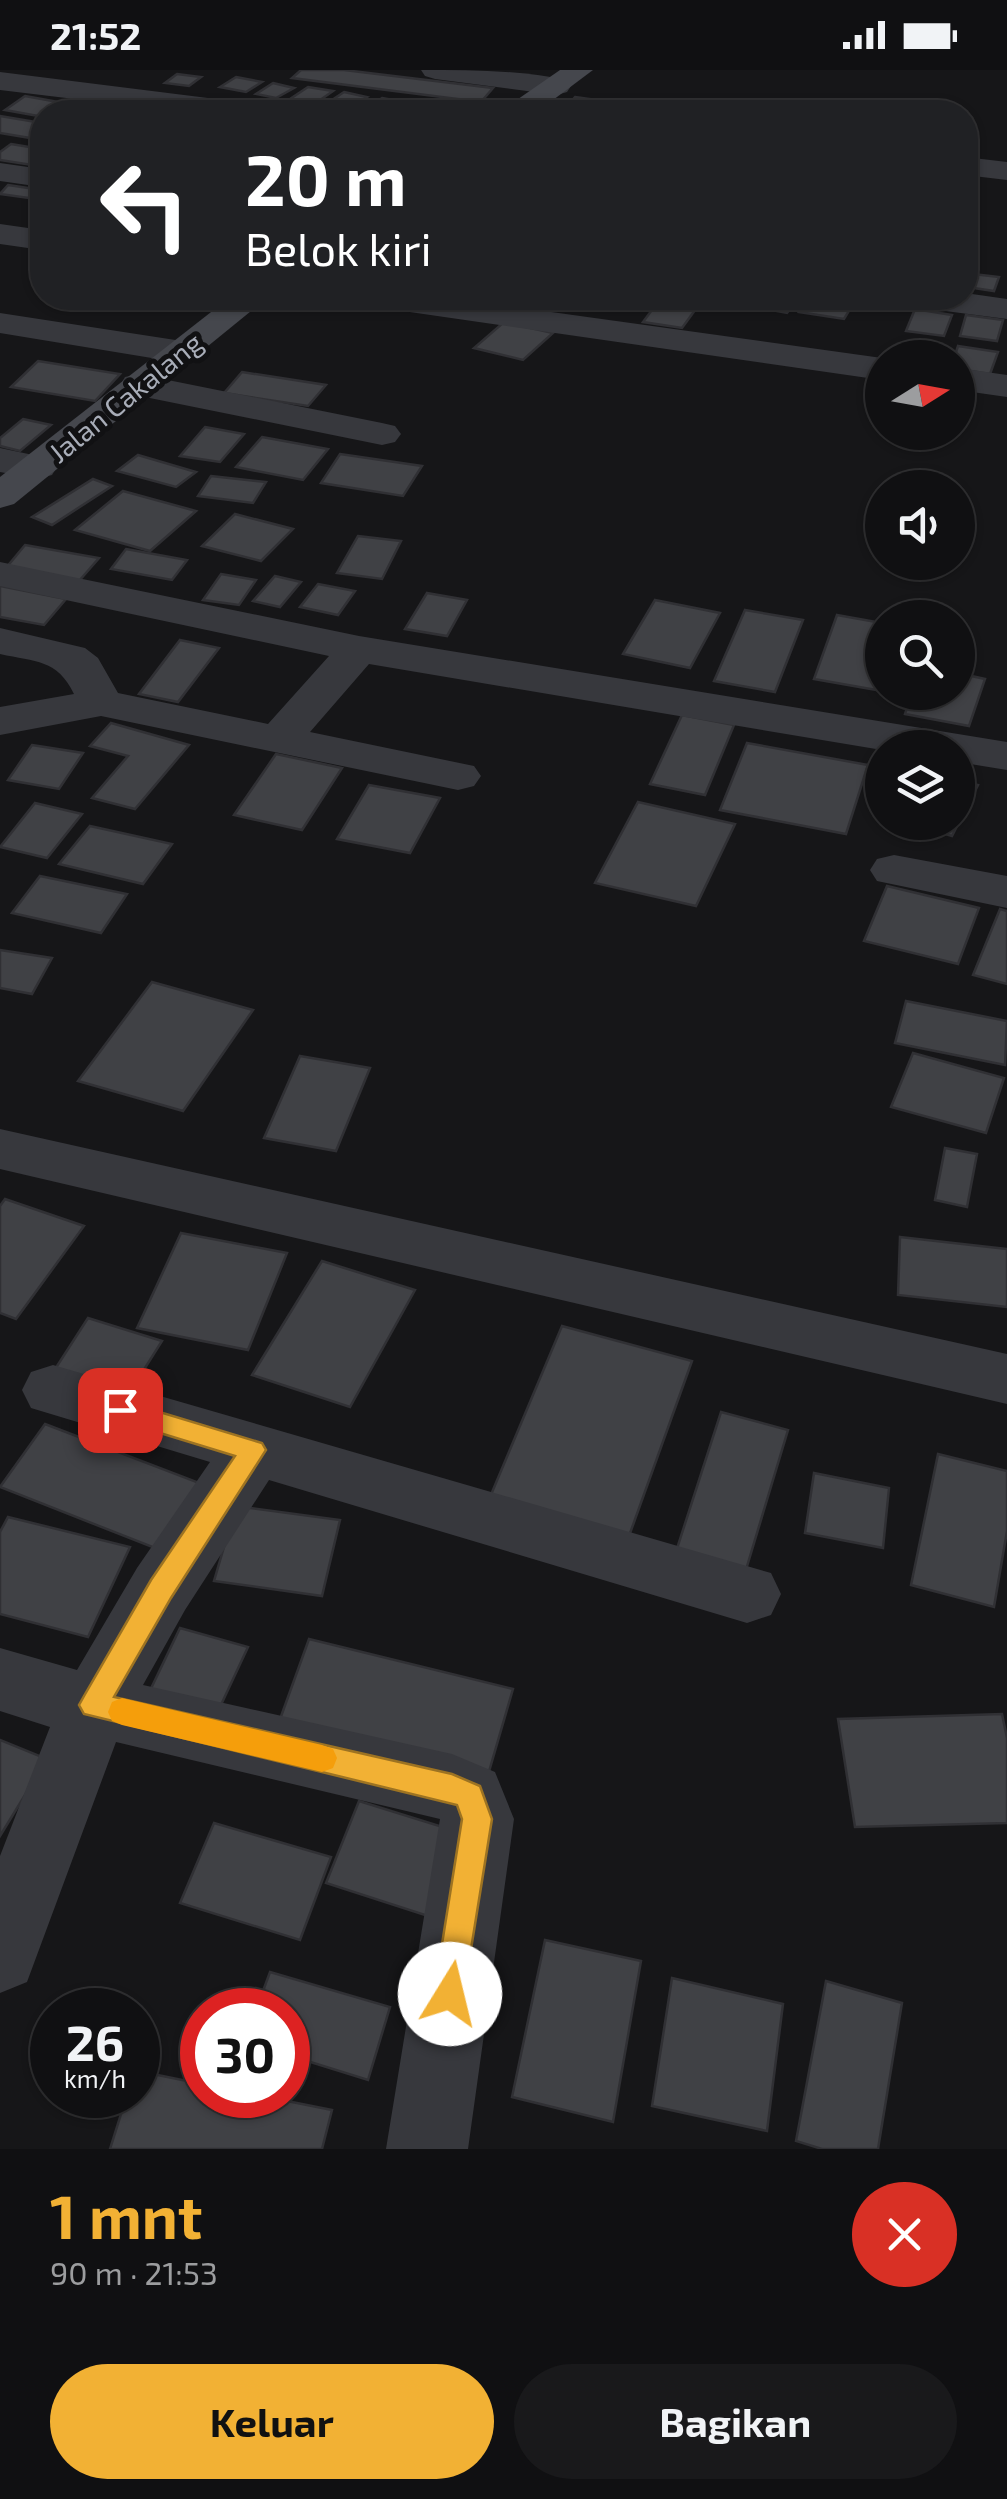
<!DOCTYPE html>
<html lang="id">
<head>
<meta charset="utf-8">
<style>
	body { margin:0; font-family:"Exo 2",sans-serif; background:#19191b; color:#f1f3f6; height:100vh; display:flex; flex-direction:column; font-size:38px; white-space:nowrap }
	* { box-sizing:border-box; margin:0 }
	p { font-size:32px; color:#9c9d9f }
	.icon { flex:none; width:55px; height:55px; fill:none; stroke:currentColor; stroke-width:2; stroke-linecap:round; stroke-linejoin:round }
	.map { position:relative; height:2079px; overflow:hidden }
	.side { display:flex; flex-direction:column; background:#101012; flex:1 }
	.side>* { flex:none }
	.banner { position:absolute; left:30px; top:30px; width:948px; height:210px; border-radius:40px; box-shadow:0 2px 8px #0004,0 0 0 2px #303032; background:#202124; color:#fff; overflow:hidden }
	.needle { width:65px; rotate:79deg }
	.fabs { position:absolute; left:865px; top:270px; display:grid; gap:20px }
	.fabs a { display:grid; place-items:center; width:110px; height:110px; border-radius:50%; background:#101012; box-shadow:0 2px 8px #0004,0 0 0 2px #303032; font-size:50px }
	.speed { position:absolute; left:30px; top:1918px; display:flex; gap:20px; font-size:50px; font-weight:700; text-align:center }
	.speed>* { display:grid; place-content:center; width:130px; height:130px; border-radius:50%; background:#101012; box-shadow:0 2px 8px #0004,0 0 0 2px #303032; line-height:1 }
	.speed small { font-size:25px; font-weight:400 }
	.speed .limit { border:15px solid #d22; background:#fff; color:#111 }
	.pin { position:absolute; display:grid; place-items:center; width:85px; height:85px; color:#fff; margin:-42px; border-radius:20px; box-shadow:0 5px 15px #0006 }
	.me { position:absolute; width:110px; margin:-55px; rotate:9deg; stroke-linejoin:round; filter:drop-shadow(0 0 8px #0008) }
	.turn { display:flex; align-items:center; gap:35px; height:210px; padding:0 50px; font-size:45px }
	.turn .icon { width:130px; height:130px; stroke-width:2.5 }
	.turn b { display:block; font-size:70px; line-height:85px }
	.round { display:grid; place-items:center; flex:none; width:105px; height:105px; border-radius:52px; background:#19191b }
	.overview { display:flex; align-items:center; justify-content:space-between; height:170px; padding:0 50px }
	h1 { font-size:60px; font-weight:700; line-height:75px; color:#f2b134 }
	.button { display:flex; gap:20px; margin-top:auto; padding:20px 50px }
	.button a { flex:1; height:115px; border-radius:60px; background:#f2b134; color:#111; font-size:40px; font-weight:700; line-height:115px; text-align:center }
	.button a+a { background:#19191b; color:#f1f3f6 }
	.status { display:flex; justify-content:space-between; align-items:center; height:70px; padding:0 50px; background:#101012; direction:ltr }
	.status svg { height:28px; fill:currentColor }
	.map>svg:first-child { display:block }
</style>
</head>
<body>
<div class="status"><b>21:52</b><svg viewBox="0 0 49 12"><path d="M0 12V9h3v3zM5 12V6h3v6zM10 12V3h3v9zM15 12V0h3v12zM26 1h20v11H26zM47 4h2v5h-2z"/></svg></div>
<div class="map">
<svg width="1007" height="2079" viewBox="0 0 1007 2079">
	<rect width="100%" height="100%" fill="#161618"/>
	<g fill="#404145" stroke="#303034" stroke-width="2.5">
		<path d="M301 0H344L493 18 481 32 292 8Z"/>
		<path d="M177 4 201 7 189 16 165 13Z"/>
		<path d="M236 7 262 12 246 22 220 17Z"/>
		<path d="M273 13 294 18 276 28 256 24Z"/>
		<path d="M308 17 333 21 316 33 290 29Z"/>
		<path d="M344 22 367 27 347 41 323 36Z"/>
		<path d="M25 26 58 32 38 46 5 40Z"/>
		<path d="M575 27 617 33 609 42H562Z"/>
		<path d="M382 28 404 32 391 42H363Z"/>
		<path d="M418 31 444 36 435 42H401Z"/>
		<path d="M0 46 42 53V70L0 63Z"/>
		<path d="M11 74 42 79V87L32 95 0 90V82Z"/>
		<path d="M8 115 42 120V123L36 129 0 124Z"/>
		<path d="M973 204 999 207 994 221 967 217Z"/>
		<path d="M122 228H195L182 239Z"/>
		<path d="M721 228H756L748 239 716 234Z"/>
		<path d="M763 228H800L787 243 755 237Z"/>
		<path d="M808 228H833L855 231 844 249 799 242Z"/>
		<path d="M660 229 698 236 682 258 643 252Z"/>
		<path d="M915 239 952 245 944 266 906 261Z"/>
		<path d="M966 245 1003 250 997 271 960 266Z"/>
		<path d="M504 252 553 263 523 290 474 278Z"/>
		<path d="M958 276 998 282 990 304 958 299V288H954Z"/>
		<path d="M38 291 120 304 95 331 11 317Z"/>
		<path d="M242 302 326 315 308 336 224 323Z"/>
		<path d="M23 349 51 355 20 381 0 376V368Z"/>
		<path d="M205 357 244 364 220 392 180 386Z"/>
		<path d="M262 367 328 379 303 410 236 397Z"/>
		<path d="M340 384 422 396 403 426 321 413Z"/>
		<path d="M138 385 196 402 176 417 117 401Z"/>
		<path d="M211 406 266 412 253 433 198 426Z"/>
		<path d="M93 409 112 416 52 455 32 447Z"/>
		<path d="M123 421 196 441 150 481 75 460Z"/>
		<path d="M235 444 293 459 261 491 202 476Z"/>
		<path d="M358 466 401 471 382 509 337 503Z"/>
		<path d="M25 475 99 488 79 511 6 498Z"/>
		<path d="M126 479 187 490 172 510 111 499Z"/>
		<path d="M221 504 256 510 239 535 203 530Z"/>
		<path d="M275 506 301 512 280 537 253 531Z"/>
		<path d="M318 514 355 521 338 545 300 537Z"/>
		<path d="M0 516 66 529 44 555 0 547Z"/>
		<path d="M427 523 467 530 447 566 405 559Z"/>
		<path d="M655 530 720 543 690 598 623 584Z"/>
		<path d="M745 540 803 550 775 622 714 611Z"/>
		<path d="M837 545 882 553V621L814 609Z"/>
		<path d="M180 570 219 578 178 632 139 624Z"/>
		<path d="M958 603 985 609 969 656 905 644 912 622H958Z"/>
		<path d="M682 645 734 655 705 725 650 714Z"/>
		<path d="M111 653 189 675 135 739 92 728 128 686 90 676Z"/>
		<path d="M747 673 868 695 846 764 720 740Z"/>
		<path d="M32 675 83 683 59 719 8 710Z"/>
		<path d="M276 684 342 698 302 760 234 745Z"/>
		<path d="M958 710 978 715 952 766 905 752H958Z"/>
		<path d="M369 715 440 728 410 783 337 769Z"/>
		<path d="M638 732 735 754 696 836 595 813Z"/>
		<path d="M35 733 82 744 47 788 0 777Z"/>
		<path d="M90 756 172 774 143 814 59 794Z"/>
		<path d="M40 806 127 824 101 863 12 843Z"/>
		<path d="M887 816 979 838 958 894 864 871Z"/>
		<path d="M1000 839 1007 841V914L973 905Z"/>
		<path d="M0 880 52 888 32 924 0 918Z"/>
		<path d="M152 912 253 940 183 1041 78 1011Z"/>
		<path d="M906 931 1007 951 1005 995 895 973Z"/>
		<path d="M913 983 1004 1008 986 1063 891 1037Z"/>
		<path d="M300 986 370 998 336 1081 264 1068Z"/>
		<path d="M945 1078 977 1084 967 1137 935 1130Z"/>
		<path d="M5 1129 84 1156 16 1249 0 1243V1136Z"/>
		<path d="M181 1163 287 1183 248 1280 137 1258Z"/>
		<path d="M900 1167 1007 1179V1237L898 1225Z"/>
		<path d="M322 1191 415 1220 350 1337 252 1305Z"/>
		<path d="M88 1248 162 1271 123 1333 48 1310Z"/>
		<path d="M562 1256 692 1291 624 1480 485 1439Z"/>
		<path d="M721 1342 788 1360 742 1513 672 1494Z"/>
		<path d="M45 1354 202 1414 160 1480 0 1417Z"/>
		<path d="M938 1384 1007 1401V1461L994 1537 911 1515Z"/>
		<path d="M814 1403 889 1418 883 1478 805 1463Z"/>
		<path d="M236 1436 340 1450 322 1526 214 1511Z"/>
		<path d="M8 1447 130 1477 88 1567 0 1544V1462Z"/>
		<path d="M180 1558 248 1577 213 1652 145 1631Z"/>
		<path d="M309 1569 513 1619 488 1705 279 1652Z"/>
		<path d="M1002 1644 1007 1668V1753L855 1757 838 1649Z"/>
		<path d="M0 1670 47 1689 0 1766Z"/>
		<path d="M359 1731 462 1763 431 1847 326 1813Z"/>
		<path d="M214 1753 331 1787 300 1870 180 1833Z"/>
		<path d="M545 1870 641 1891 613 2052 512 2027Z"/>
		<path d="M270 1902 390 1937 368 2010 288 1985V1940H256Z"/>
		<path d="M672 1908 783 1934 767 2061 652 2036Z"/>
		<path d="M826 1911 902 1933 878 2079H822L796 2071Z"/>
		<path d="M138 2001 202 2014V2025H257L332 2040 322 2079H110L127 2025H138Z"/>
	</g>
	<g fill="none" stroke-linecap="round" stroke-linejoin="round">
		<g fill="#37383d" fill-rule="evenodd">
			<path d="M421 0C470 0 519 0 567 10L571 16 567 22 557 25 435 9 425 6Z"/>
			<path d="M0 2 248 33 258 36 263 42H182L0 20Z"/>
			<path d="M965 87 1007 92V110L965 105Z"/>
			<path d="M0 93 42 99V117L0 111Z"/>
			<path d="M0 154 42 160V180L0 174Z"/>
			<path d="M965 223 1007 229V249L922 238 910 235 905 228H965Z"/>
			<path d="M365 228H451L882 288V310L382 238 370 235Z"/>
			<path d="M0 243 182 271 195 274 200 282 195 290 182 293 0 263Z"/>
			<path d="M958 298 1007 305V327L958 320Z"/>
			<path d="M138 304 382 353 395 356 401 364 395 372 382 375 125 323 120 315 125 307Z"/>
			<path d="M0 378 52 389 57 397 52 405 38 409 0 402Z"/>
			<path d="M0 492 359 566 1007 672V700L958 692V678L882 680 369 594 310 662 474 696 481 706 474 716 458 720 101 646 0 665V637L74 624C57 589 36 592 0 584V558L85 578 98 588 118 623 268 654 329 586 0 516Z"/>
			<path d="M894 785 1007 806V838L877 811 870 800 877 789Z"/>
			<path d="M0 1059 1007 1284V1334L0 1099Z"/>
			<path d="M53 1295 771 1503 781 1524 771 1545 747 1553 269 1410 185 1540 143 1615 452 1684 495 1702 514 1749 468 2079H386L440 1749 116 1672 27 1912 0 1923V1786L50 1657 0 1641V1578L77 1600 137 1498 210 1392 31 1338 22 1320 31 1302Z"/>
		</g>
		<g fill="#45474d" fill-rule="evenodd">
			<path d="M560 0H593L537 42H504L508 36Z"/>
			<path d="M229 228H267L14 434 0 438V407Z"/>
		</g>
	</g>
	<path fill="#f2b134" stroke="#9d7322" stroke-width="2.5" d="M120 1330 262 1373 266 1380 171 1528 114 1627 452 1704 480 1716 492 1749 462 1935 450 1940 439 1935 434 1924 462 1749 457 1735 84 1644 79 1635 84 1626 151 1510 235 1386 111 1348 107 1340 111 1333Z"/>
	<path fill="#f59e0b" d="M122 1628 322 1675 333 1679 337 1688 333 1698 322 1702 122 1655 112 1651 108 1642 112 1632Z"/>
	<g text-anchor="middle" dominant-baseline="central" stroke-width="10" stroke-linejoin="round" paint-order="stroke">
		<g font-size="28" fill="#a8adb8" stroke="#111113">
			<text transform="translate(125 327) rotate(-39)">Jalan Cakalang</text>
		</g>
	</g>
</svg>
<div class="fabs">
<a><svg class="needle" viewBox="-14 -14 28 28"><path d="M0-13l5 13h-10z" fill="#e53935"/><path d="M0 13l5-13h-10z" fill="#9c9d9f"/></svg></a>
<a><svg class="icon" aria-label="sound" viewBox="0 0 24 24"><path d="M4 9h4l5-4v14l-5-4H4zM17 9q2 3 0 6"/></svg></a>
<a><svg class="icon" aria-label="search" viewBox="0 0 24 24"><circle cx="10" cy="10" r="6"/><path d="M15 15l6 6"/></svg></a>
<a><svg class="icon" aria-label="layers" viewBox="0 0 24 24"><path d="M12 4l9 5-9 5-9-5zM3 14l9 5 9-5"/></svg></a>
</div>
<div class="speed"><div>26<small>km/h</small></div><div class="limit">30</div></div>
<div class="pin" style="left:120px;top:1340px;background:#d93025"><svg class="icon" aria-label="arrive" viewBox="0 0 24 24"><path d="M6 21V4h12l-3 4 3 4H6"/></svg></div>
<svg class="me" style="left:450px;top:1924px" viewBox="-20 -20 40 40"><circle r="19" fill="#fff"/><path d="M0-13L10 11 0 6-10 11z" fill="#f2b134"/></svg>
<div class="banner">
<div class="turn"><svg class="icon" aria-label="left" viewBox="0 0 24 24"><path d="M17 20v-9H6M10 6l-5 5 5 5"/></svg><div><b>20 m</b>Belok kiri</div></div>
</div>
</div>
<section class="side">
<div class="overview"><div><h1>1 mnt</h1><p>90 m · 21:53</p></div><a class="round" style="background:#d93025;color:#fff"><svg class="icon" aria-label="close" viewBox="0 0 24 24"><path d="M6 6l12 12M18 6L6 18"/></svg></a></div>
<div class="button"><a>Keluar</a><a>Bagikan</a></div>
</section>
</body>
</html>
